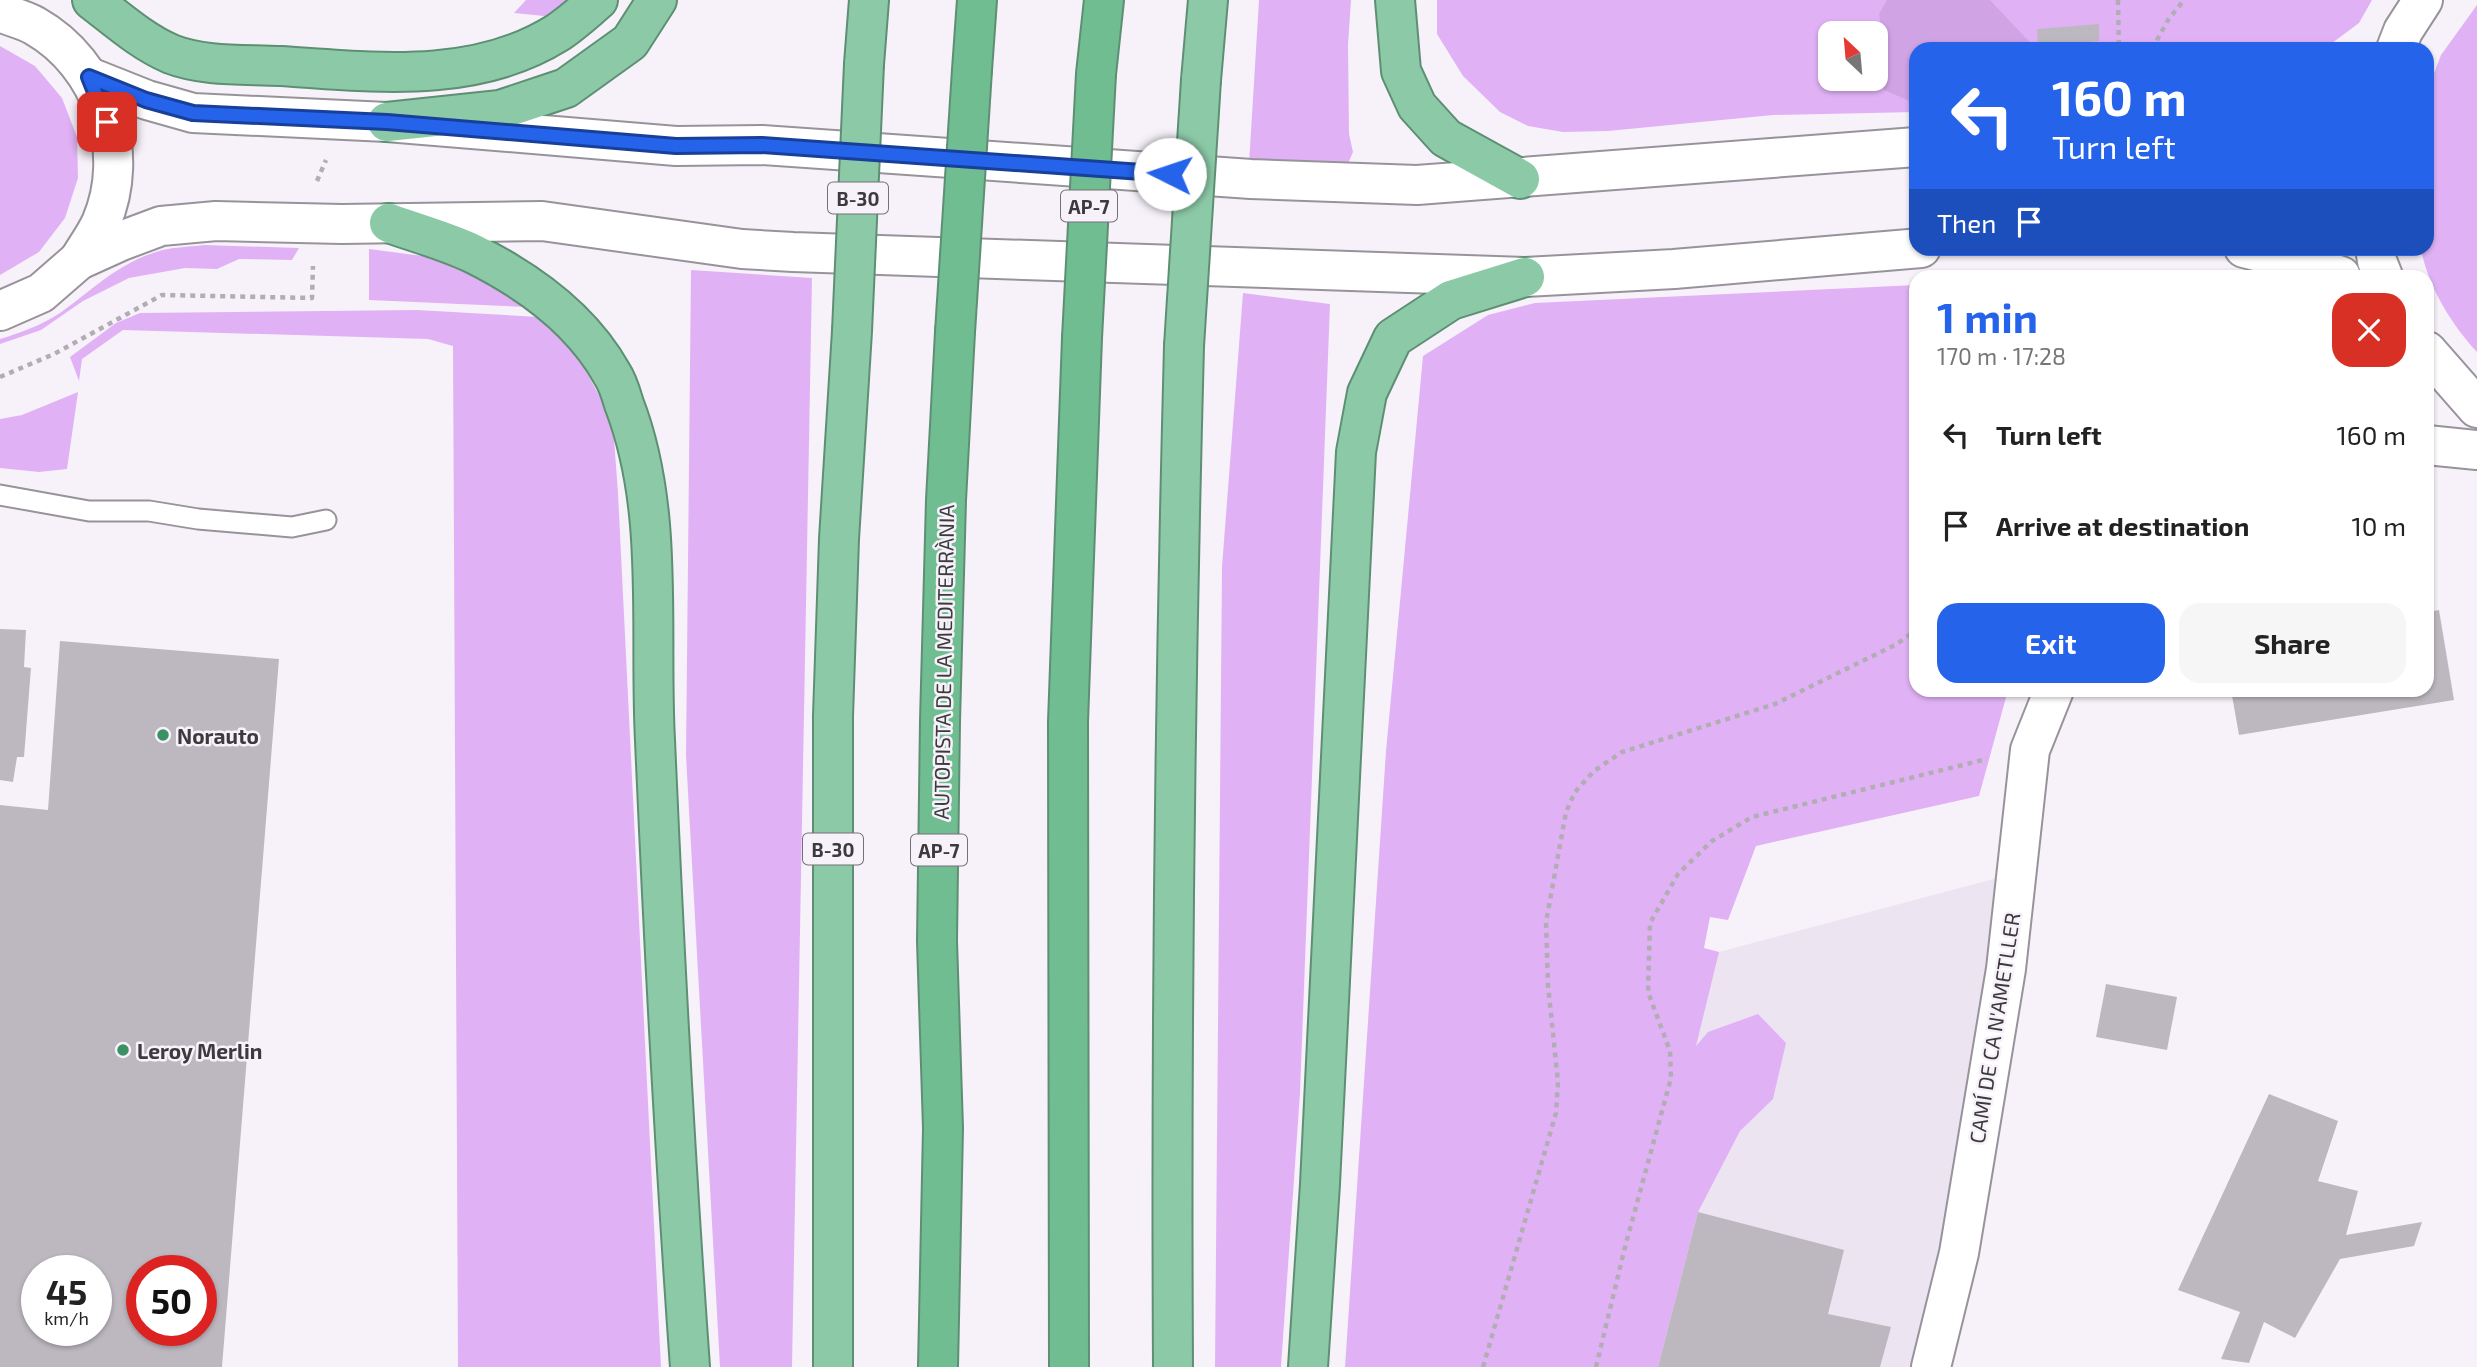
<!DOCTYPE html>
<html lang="en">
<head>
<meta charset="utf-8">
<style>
	body { margin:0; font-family:"Exo 2",sans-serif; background:#f6f6f6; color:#222; height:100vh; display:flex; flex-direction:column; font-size:26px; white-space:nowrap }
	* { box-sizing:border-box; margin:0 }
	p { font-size:23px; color:#767676 }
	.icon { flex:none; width:38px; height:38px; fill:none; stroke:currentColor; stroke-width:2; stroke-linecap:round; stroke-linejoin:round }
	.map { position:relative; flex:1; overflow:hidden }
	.side { position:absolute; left:1909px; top:270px; width:525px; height:427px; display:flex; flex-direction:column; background:#fff; border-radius:21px; box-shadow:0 2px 5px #0004 }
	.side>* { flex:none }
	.hud { position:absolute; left:1909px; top:42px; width:525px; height:214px; border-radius:21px; box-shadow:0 2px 5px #0004; background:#2563eb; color:#fff; overflow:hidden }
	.needle { width:46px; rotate:334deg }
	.controls { position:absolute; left:1818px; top:21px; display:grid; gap:14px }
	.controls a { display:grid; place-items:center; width:70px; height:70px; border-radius:14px; background:#fff; box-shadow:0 2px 5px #0004; font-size:35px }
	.speed { position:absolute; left:21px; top:1255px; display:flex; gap:14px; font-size:35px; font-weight:700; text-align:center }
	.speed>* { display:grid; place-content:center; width:91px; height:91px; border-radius:50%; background:#fff; box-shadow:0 2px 5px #0004; line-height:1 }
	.speed small { font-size:18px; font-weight:400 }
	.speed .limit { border:10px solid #d22; background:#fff; color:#111 }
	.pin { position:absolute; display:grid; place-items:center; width:60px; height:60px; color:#fff; margin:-30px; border-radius:14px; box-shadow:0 4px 10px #0006 }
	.me { position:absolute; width:77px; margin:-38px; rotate:274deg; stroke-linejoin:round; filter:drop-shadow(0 0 5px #0008) }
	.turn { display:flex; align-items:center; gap:24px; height:147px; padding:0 28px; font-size:32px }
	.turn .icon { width:91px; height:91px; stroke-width:2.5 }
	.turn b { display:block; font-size:49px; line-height:60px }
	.then { display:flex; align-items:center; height:66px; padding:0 28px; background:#0003; gap:14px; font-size:26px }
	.round { display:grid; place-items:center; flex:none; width:74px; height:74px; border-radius:21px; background:#f6f6f6 }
	.headline { display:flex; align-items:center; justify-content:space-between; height:119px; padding:0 28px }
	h1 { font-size:42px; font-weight:700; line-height:52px; color:#2563eb }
	.action { display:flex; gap:14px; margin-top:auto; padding:14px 28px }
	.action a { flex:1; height:80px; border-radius:21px; background:#2563eb; color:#fff; font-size:28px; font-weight:700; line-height:80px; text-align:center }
	.action a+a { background:#f6f6f6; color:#222 }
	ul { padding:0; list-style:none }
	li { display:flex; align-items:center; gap:21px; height:91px; padding:0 28px }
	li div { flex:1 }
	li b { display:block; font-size:26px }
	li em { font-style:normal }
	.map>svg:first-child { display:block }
</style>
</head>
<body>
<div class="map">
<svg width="2477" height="1367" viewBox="0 0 2477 1367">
	<rect width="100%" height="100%" fill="#f7f2fa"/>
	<path fill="#ece4f1" d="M2016 873 1931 1367H1506L1667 981 1719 952Z"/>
	<g fill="#e0b2f5" fill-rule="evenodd">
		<path d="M526 0H566L554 17 514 13Z"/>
		<path d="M1259 0H1351L1348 45 1349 134 1353 152 1346 168 1249 164Z"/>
		<path d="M1437 0H2372L2359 23 2324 49H1916V112L1773 115 1608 131 1563 132 1528 126 1500 112 1463 76 1437 34ZM1830 33H1876V79H1830Z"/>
		<path d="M2477 5V352C2451 324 2428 286 2421 249L2427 248V92L2441 55Z"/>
		<path d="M0 46 35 66 62 98 77 137 78 178 65 218 39 252 0 275Z"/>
		<path d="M204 245 299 248 292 260 239 259 217 269 185 268 129 278 83 301 41 330 0 344V339C20 333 42 325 60 313 91 291 117 264 156 252 171 247 188 247 204 245Z"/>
		<path d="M369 249 438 258 473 271 527 307 369 300Z"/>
		<path d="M691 270 812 278 792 1367H720L686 756Z"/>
		<path d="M1916 285V690H2008L1979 796 1756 846 1728 920 1710 917 1704 948 1719 952 1696 1046 1708 1032 1758 1014 1786 1043 1773 1099 1740 1131 1698 1212 1658 1367H1345L1386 751 1423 356 1488 315 1535 303Z"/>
		<path d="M1243 293 1330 304 1300 1093 1281 1367H1215L1222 567Z"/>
		<path d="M417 310 539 317 576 353 607 410 614 439 618 493 661 1367H458L453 346 428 339 123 330 82 359 79 381 70 357 116 323 140 313Z"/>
		<path d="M78 392 67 469 39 472 0 468V419L22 415Z"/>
	</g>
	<path fill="#d0a3e5" d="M1887 0H1990L2036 49H1916V102H1912L1884 90 1885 51 1879 14Z"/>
	<g fill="#bdb8c0" fill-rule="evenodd">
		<path d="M2099 24V41L2038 46 2037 29Z"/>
		<path d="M2439 610 2454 700 2239 735 2231 690H2427V612Z"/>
		<path d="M0 629 26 630 24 667 31 668 24 757H17L13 782 0 780Z"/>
		<path d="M60 641 279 659 222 1367H0V805L48 810ZM37 1270H96V1330H37ZM142 1270H201V1330H142Z"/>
		<path d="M2106 984 2177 997 2167 1050 2096 1037Z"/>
		<path d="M2269 1094 2338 1121 2318 1181 2358 1191 2346 1235 2422 1222 2414 1246 2340 1259 2295 1338 2264 1322 2249 1363 2221 1359 2240 1312 2178 1290Z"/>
		<path d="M1698 1212 1844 1250 1828 1314 1891 1327 1880 1367H1658Z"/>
	</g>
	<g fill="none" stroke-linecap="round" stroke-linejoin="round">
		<g stroke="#98939a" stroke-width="23">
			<path id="service" d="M0 495 89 511H149L198 519 292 527 326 520"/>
		</g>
		<g stroke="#98939a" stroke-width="42">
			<g id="minor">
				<path d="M2427 445 2477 450"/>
				<path d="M1931 1367 1959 1253 2006 969 2030 750 2054 690"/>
			</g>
		</g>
		<g stroke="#98939a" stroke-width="42">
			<g id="secondary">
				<path d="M0 12C11 17 25 20 35 26 102 64 132 152 101 223 95 236 86 248 79 260"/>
				<path d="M2396 49 2403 31 2423 0"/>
				<path d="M89 77 147 100 193 113 387 122 676 146 762 145 1251 179 1417 185 1916 147"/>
				<path d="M2244 248 2303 263 2341 276"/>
				<path d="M2375 248 2377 261 2383 276"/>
				<path d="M0 311 41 293 79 260 121 241 161 226 216 221 342 224 542 221 742 249 793 252 1525 277 1674 269 1921 248"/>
				<path d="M2427 351 2477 408"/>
			</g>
		</g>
		<g stroke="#5e8f74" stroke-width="42">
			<g id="trunk">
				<path d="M92 0C117 19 141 41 171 54 204 67 246 64 281 66 373 72 474 85 557 33 571 24 585 11 598 0"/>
				<path d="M1395 0 1401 71 1417 106 1446 138 1520 179"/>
				<path d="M864 64 869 0"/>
				<path d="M1201 80 1208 0"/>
				<path d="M387 122 500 110 566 88 630 42 657 0"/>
				<path d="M389 223C417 233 447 241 474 254 528 281 582 320 612 374 618 383 621 394 624 404 665 510 649 629 655 740 664 949 675 1158 690 1367"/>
				<path d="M833 1367V716L839 539 852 331"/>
				<path d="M1173 1367C1171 1027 1175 687 1184 346"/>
				<path d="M1308 1367 1320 1184 1356 452 1367 393 1393 338 1451 300 1525 277"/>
			</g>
		</g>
		<g stroke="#5e8f74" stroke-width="42">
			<g id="motorway">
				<path d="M972 70 977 0"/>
				<path d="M1096 74 1104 0"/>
				<path d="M938 1367 943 1128 937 941 940 721 946 500 955 332"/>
				<path d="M1069 1367 1068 722 1082 338"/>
			</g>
		</g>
		<g stroke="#b1adb3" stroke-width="4.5" stroke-dasharray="5 5" stroke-linecap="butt">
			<path d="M2118 0 2119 49"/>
			<path d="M2152 49 2168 20 2184 0"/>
			<path d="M317 181 326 160"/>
			<path d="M0 377 54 354 162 295 312 298 313 266"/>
			<path d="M1483 1367 1556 1113 1558 1082 1548 985 1546 922 1566 812 1575 792 1594 771 1622 752 1775 704 1897 644 1916 630"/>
			<path d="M1596 1367 1625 1247 1671 1078 1670 1051 1648 992 1650 923 1678 874 1712 841 1752 817 1987 759"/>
		</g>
		<use href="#service" stroke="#fff" stroke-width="19"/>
		<use href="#minor" stroke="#fff" stroke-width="38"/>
		<use href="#secondary" stroke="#fff" stroke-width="38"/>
		<use href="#trunk" stroke="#8ccaa7" stroke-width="38"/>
		<use href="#motorway" stroke="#70bd91" stroke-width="38"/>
		<g stroke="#5e8f74" stroke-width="42" stroke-linecap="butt">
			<g id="trunk-bridge">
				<path d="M852 331 864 64"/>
				<path d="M1184 346 1201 80"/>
			</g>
		</g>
		<g stroke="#5e8f74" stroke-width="42" stroke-linecap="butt">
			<g id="motorway-bridge">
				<path d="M955 332 972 70"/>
				<path d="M1082 338 1096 74"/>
			</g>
		</g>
		<use href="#trunk-bridge" stroke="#8ccaa7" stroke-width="38"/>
		<use href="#motorway-bridge" stroke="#70bd91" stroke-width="38"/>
	</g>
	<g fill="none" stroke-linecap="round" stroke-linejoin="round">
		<g stroke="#184099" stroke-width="18">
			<path id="route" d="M107 122 89 77 146 100 193 113 387 122 676 146 762 145 1170 174"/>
		</g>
		<use href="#route" stroke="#2563eb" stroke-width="12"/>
	</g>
	<g fill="#3b9064" stroke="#f7f2fa" stroke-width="2.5">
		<circle cx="163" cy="735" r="7"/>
		<circle cx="123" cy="1050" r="7"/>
	</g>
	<g text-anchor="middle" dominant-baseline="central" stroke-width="5" stroke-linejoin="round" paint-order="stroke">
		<g fill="#f7f2fa" stroke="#747176" stroke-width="2">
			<rect x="828" y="182.5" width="60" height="31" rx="5"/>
			<rect x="1061" y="190.5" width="56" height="31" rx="5"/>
			<rect x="803" y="833.5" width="60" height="31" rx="5"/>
			<rect x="911" y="834.5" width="56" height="31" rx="5"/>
		</g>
		<g font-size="19" font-weight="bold" fill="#3c3a3d">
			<text x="858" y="198">B-30</text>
			<text x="1089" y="206">AP-7</text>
			<text x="833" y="849">B-30</text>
			<text x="939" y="850">AP-7</text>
		</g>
		<g font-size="21" fill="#3c3a3d" stroke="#f7f2fa">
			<text transform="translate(943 662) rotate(-89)">AUTOPISTA DE LA MEDITERRÀNIA</text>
			<text transform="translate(1994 1028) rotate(-81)">CAMÍ DE CA N'AMETLLER</text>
		</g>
		<g font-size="21" font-weight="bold" fill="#3c3a3d" stroke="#f7f2fa" text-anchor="start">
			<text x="177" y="735">Norauto</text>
			<text x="137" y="1050">Leroy Merlin</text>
		</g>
	</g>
</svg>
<div class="controls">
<a><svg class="needle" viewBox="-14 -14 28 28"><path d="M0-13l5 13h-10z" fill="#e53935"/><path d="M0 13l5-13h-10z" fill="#767676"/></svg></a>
</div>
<div class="speed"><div>45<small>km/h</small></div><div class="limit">50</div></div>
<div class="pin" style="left:107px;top:122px;background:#d93025"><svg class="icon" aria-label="arrive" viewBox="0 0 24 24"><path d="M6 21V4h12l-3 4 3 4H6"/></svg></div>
<svg class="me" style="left:1170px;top:174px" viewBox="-20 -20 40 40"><circle r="19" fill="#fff"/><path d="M0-13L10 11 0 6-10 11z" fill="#2563eb"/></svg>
<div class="hud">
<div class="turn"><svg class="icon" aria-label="left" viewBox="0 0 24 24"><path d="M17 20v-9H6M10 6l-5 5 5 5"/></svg><div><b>160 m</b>Turn left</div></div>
<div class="then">Then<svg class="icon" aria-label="arrive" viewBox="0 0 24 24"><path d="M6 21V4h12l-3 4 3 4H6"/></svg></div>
</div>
<section class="side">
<div class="headline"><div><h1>1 min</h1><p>170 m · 17:28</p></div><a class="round" style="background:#d93025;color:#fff"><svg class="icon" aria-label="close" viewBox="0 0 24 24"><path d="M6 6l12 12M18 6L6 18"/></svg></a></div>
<ul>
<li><svg class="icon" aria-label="left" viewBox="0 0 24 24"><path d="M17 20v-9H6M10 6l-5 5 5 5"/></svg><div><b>Turn left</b></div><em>160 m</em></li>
<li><svg class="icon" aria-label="arrive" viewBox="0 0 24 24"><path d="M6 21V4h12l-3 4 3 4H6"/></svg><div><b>Arrive at destination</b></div><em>10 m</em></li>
</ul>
<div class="action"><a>Exit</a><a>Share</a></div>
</section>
</div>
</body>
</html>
